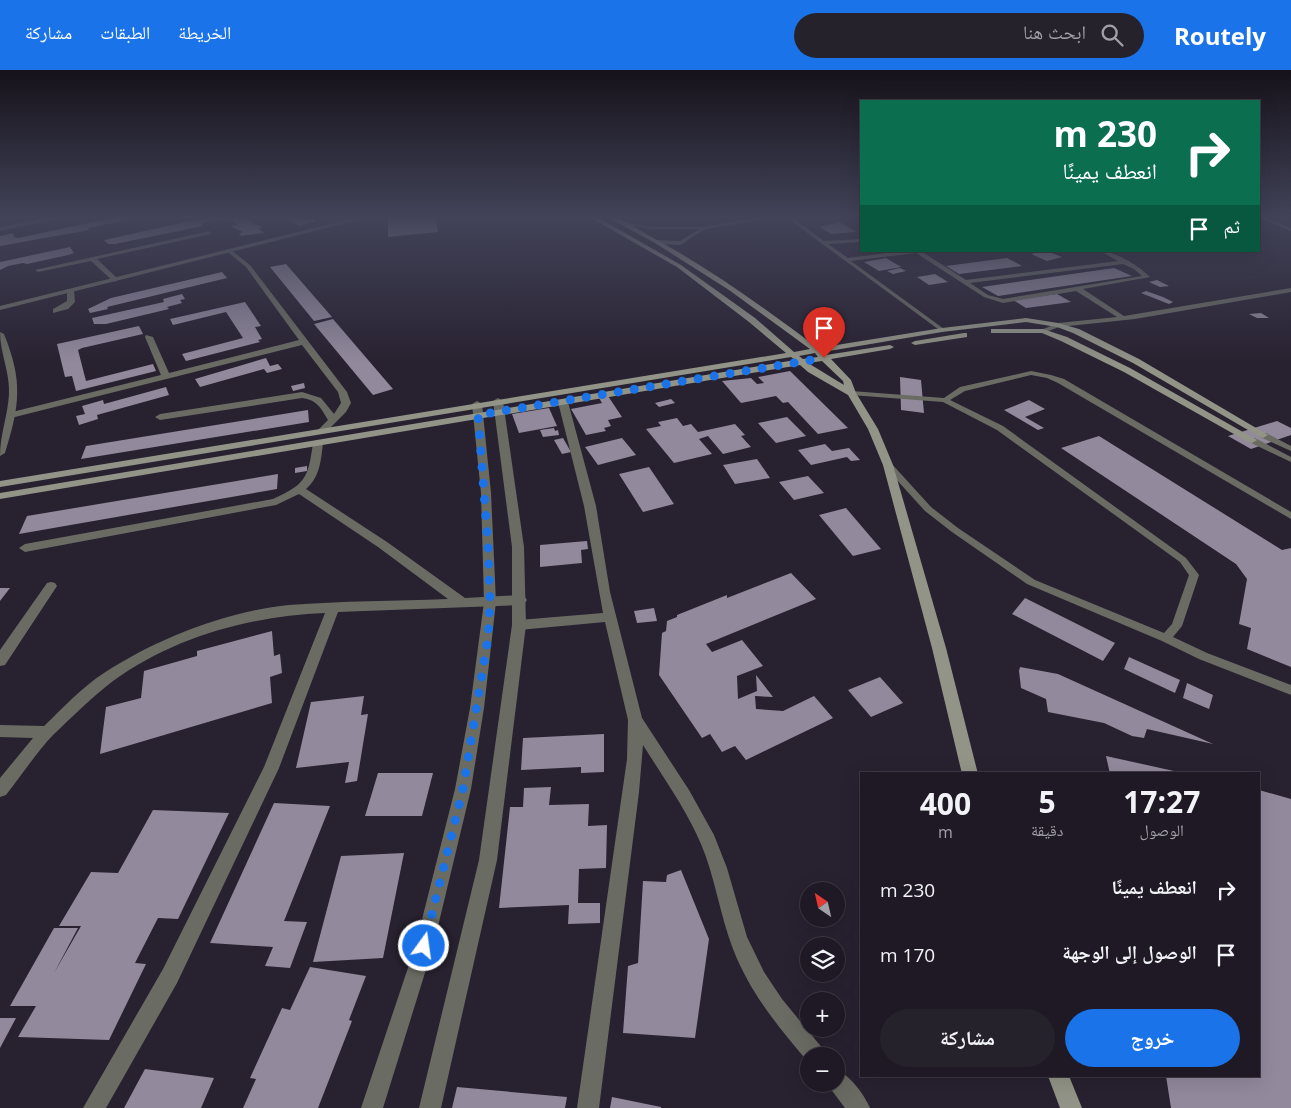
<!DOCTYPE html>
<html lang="ar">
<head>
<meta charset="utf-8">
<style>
	body { margin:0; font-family:"Open Sans","Noto Naskh Arabic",sans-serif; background:#26222c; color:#f1f3f6; direction:rtl; height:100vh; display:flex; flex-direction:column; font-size:19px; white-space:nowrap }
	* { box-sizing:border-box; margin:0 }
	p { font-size:16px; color:#a1a0a6 }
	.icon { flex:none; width:28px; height:28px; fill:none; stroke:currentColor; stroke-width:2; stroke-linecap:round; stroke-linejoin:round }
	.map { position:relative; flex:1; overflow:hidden; direction:ltr }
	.side { position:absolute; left:860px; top:702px; width:400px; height:305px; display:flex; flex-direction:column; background:#1e1924; border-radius:0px; box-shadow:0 5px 20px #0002,0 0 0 1px #3c3841; direction:rtl }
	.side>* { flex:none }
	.hud { position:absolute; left:860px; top:30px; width:400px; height:152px; border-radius:0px; box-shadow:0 5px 20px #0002,0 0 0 1px #3c3841; direction:rtl; background:#0b6e4f; color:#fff; overflow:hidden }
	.needle { width:32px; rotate:326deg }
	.tools { position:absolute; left:800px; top:812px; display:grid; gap:10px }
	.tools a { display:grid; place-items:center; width:45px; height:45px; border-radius:50%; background:#1e1924; box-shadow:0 5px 20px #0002,0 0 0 1px #3c3841; font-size:25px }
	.pin { position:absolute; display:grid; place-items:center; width:42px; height:42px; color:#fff; margin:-51px -21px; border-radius:50% 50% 50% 0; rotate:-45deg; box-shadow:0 0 5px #0007 }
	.pin .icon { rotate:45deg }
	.me { position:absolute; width:55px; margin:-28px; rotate:14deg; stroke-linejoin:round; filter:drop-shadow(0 0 4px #0008) }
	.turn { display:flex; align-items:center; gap:18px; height:105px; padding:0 20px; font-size:22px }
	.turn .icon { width:65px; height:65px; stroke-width:2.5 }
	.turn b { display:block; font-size:35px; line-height:42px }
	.then { display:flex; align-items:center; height:48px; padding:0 20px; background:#0003; gap:10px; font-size:19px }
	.eta { display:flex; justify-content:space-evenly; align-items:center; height:85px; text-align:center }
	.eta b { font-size:30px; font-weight:700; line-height:35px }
	.primary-button { display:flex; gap:10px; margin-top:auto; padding:10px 20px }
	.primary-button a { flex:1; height:58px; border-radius:30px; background:#1a73e8; color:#fff; font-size:20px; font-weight:700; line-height:58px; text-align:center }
	.primary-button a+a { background:#26222c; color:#f1f3f6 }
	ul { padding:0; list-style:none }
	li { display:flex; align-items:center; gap:15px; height:65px; padding:0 20px }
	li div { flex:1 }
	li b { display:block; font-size:19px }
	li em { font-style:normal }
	header { display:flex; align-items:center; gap:30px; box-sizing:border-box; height:70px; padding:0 25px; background:#1a73e8; color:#fff }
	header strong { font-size:24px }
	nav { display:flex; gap:28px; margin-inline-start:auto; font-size:18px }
	.search { width:350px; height:45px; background:#26222c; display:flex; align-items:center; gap:12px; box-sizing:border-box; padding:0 18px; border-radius:28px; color:#a1a0a6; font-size:19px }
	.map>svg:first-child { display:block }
</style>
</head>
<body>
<header>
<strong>Routely</strong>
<div class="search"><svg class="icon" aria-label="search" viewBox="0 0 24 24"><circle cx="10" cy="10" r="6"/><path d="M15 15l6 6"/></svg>ابحث هنا</div>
<nav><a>الخريطة</a><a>الطبقات</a><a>مشاركة</a></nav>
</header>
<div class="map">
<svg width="1291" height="1038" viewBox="0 0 1291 1038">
	<rect width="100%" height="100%" fill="#282130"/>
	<g fill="#92899c">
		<path d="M111 148 134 149 88 158 89 160 0 176V166L13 163 14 167 18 168Z"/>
		<path d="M204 148H247L255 155H259L262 158H259L264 163 241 166 239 164 243 162 230 156 237 155 233 151 218 150 201 153 203 156 115 174H108L104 170Z"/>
		<path d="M288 148H311L316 151 299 156Z"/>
		<path d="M396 148H435L438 162 388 167V149Z"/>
		<path d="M840 152 856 162 831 164 820 157Z"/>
		<path d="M70 177 74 183 68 185 27 194 23 193 8 196 0 200V192Z"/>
		<path d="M1043 181H1047L1062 187 1047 191 1031 184Z"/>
		<path d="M886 188 901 197 879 201 864 192Z"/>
		<path d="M1007 188 1022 196 959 204 946 196Z"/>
		<path d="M286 194 332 247 314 251 270 197Z"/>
		<path d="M900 198 906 201 893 204 887 201Z"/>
		<path d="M1114 198 1132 206 998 226 982 217Z"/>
		<path d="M222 202 227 208 107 237 108 239 90 243 88 239 111 228Z"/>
		<path d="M935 204 948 212 929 215 917 207Z"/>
		<path d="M1157 210 1169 216 1160 217 1149 212Z"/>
		<path d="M1146 221 1163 227 1173 232 1169 234 1141 223Z"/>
		<path d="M182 224 185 229 180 230 182 233 167 237 169 239 106 254H94L92 248 164 232 163 229Z"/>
		<path d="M1057 224 1071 232 1026 238 1013 230Z"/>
		<path d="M245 232 261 256 255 257 262 269 258 270 260 272 186 291 182 284 243 268 226 242 173 255 170 249Z"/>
		<path d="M1261 243 1269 248H1257L1249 244Z"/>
		<path d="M333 249 393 319 373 325 314 254Z"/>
		<path d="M139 256 143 264 82 278 78 280 86 311 153 294 156 301 76 321 72 306 65 307 57 274Z"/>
		<path d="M266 288 270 296 278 294 282 299 267 303 264 299 200 317 195 309Z"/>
		<path d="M790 301 848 358 818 364 788 332 783 333 776 326 741 333 722 311 751 308 757 314 764 313 758 307Z"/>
		<path d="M900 307 921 310 924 343 901 340Z"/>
		<path d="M304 313 305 318 293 321 291 316Z"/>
		<path d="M166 317 169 325 97 345 98 349 79 355 76 346 85 344 82 336 103 330 104 334Z"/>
		<path d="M608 326 622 347 608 350 611 356 604 358 606 361 586 365 571 339 602 333 599 328Z"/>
		<path d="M671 329 675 333 659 337 655 333Z"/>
		<path d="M1029 330 1045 339 1025 347 1044 358 1038 360 1004 340Z"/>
		<path d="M549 338 557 356 519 363 512 344Z"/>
		<path d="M308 340 309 352 81 389 86 376Z"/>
		<path d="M787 347 806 366 776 373 758 353Z"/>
		<path d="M677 348 683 356 691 354 698 362 735 354 745 365 741 366 751 377 723 384 708 366 699 369 712 384 674 393 646 359 661 356 658 352Z"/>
		<path d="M1277 351 1291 358V365L1251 379 1228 366Z"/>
		<path d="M554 358 555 361 558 360 559 365 543 367 540 360Z"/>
		<path d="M1099 366 1282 480 1291 478V597L1247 579 1251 558 1239 554 1247 509 1236 494 1061 378Z"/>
		<path d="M563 368 571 382 562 384 554 370Z"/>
		<path d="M622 368 636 385 598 395 585 377Z"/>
		<path d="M825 374 832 381 849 378 860 390 851 391 847 387 811 395 798 380Z"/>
		<path d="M757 389 770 408 735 414 723 395Z"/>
		<path d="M307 396V401L295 403V398Z"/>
		<path d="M649 397 674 434 643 442 619 404Z"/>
		<path d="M278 404 277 419 19 464 27 446Z"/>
		<path d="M808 406 824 423 794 430 779 412Z"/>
		<path d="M846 438 881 479 853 486 819 445Z"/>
		<path d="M587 471 588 479 581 480 582 493 540 497V475Z"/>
		<path d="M791 503 816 529 706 574 712 582 742 570 763 596 737 606 738 629 757 621 756 605 773 627 755 626 756 639 783 641 814 626 833 648 746 690 735 676 722 682 710 664 702 668 659 605 662 563 666 561 667 551 677 547V545L727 525V528Z"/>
		<path d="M0 518H10L0 531Z"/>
		<path d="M1025 528 1115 573 1103 591 1012 544Z"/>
		<path d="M654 538 657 551 637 553 634 541Z"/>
		<path d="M272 561 274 586 280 584 282 603 270 607 272 633 100 684 106 637 141 628 144 601 197 586V581Z"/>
		<path d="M1129 587 1180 610 1175 623 1124 599Z"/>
		<path d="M1020 597 1058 604 1213 674 1147 659 1144 668 1132 666 1104 653 1048 642 1046 629 1021 618 1019 601Z"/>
		<path d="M880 607 903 633 871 647 848 620Z"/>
		<path d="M1187 613 1213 625 1209 639 1183 628Z"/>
		<path d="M364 626 361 645 368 644 357 711 345 713 349 692 296 698 311 632Z"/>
		<path d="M604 664V702L581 703V697L521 700 523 668Z"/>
		<path d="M1106 686 1183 703V704H1110Z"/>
		<path d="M378 703H433L422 746H365Z"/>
		<path d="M551 717 549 735 589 734 588 756 607 755 606 798 579 799 578 833H600V853L568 854 569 835 499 838 510 737H523L524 718Z"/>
		<path d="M1259 720 1291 729V1038H1171L1166 1006H1259Z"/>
		<path d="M274 733 330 736 284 851 307 852 290 898 265 896 273 877 210 873Z"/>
		<path d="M153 740 229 743 178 849 158 848 135 893 146 894 109 970 18 967 36 936H10L54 858H78L54 903 81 856H59L91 802 118 803Z"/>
		<path d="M404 783 383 888 313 892 341 786Z"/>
		<path d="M681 800 709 869 695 968 623 963 628 896 638 893 643 811 666 812 667 805Z"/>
		<path d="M310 897 366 906 349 950 352 951 318 1038H243L256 1009 250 1008 282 938 290 940Z"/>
		<path d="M0 948H16L0 978Z"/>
		<path d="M145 999 214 1008 201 1038H124Z"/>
		<path d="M457 1017 567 1027 565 1038H452Z"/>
		<path d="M612 1027 661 1037V1038H610Z"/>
	</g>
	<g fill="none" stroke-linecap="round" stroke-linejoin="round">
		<g fill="#6a6c63" fill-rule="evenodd">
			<path d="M755 148H769L707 159 695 165 681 175 657 174 654 172 657 170 680 171 699 159H651L620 153 622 152 651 157H703Z"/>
			<path d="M787 148H793L824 171 861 169V172L828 174 848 188 902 181H921L966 210 1118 191 1100 181C1115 181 1139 196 1150 207L1083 219 1124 246 1291 218V222L1135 249 1059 257 1043 263 1040 261 1041 260 1058 253 1117 247 1076 221 1003 233 984 227 916 183 851 191 944 259 945 260 942 262ZM1123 194 1134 199 1142 206 1003 229 988 225 970 213Z"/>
			<path d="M1259 148H1265L1291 158V161Z"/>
			<path d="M1031 301 1051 305 1064 309 1291 442V449L1058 313 1047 308 1031 305 965 321 950 330 1003 356 1186 488 1199 505 1182 556 1173 567 1207 583 1291 615V625L1199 589 1162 571 1027 514 952 462 925 441 885 397V393H891L931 437 958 458 1035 510 1164 563 1172 554 1189 505 1180 492 997 360 943 332 851 325 847 323 851 321 944 328 960 317Z"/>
			<path d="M1260 363H1266L1291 376V381L1260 367Z"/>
			<path d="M1249 368H1255L1291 387V392L1249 372Z"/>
		</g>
		<g fill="#6a6c63" fill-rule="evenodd">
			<path d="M46 148H61L0 161V157Z"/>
			<path d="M209 161 212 163 211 164 97 189 117 208 118 210 114 212 91 191 38 202 35 200Z"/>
			<path d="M231 180 250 195 347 322 351 333 346 342 326 362 323 363 318 360 328 350C321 338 317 330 302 328L160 350 155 347 160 344 302 322 321 328 334 344 341 333 338 322 302 275 11 348 8 347V343L161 305 145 267 146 265 153 267 169 303 299 270 246 197 229 183 228 182Z"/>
			<path d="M67 219 74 221 75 232 68 239 53 243V239L67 231Z"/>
			<path d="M563 329 568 332 596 436 610 522 642 648 689 720 714 765 727 798 747 867 764 902 782 929 823 979 826 986H809V993C779 958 750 923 733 879 720 845 715 807 701 774 686 739 663 707 643 675L639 722 599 1038H577L627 689 628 650 605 552 519 560 514 558 512 555 514 552 519 550 603 543 584 436 558 332Z"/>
			<path d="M318 370 323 373C321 390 320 407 306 419L387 472 465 528 521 525 525 527 527 530 525 533 521 535 338 542 279 698 177 913 106 1038H83L163 899 264 697 325 543C250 546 174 567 113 611 93 626 71 648 53 665 36 683 21 706 6 725L0 727V708L33 668 0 667V655L44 656C63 638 82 617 104 603 156 569 227 541 289 535 342 531 395 531 448 529L378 477 299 424 276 435 25 482 19 478 25 474 273 429C306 414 308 408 313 373Z"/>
			<path d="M51 512 55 513 57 516 55 519 5 595 0 596V580L47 513Z"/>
			<path d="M836 1000C850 1005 864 1024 870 1038H845L827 1014H836Z"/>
		</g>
		<g fill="#6a6c63" fill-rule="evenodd">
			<path d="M354 148H366L0 240V236Z"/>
			<path d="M0 262 4 264C23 311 20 335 5 383L0 386C0 364 8 345 9 324 10 302 0 283 0 262Z"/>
			<path d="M498 328 503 331 524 477 526 555 497 790 441 1038H419L479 790 512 555V477L493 331Z"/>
			<path d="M477 331 482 334 491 423 496 532 484 638 471 719 433 877 383 1038H361L415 877 455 719 470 638 484 532 481 423 472 334Z"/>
		</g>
		<g fill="#929487" fill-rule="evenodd">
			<path d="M591 148H599L681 195 755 248 794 282 810 279 729 220 655 173 609 148C623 148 636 158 648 165 708 197 763 237 818 278L942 258 1026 248 1058 253 1079 259 1139 289 1268 365 1263 368 1260 367 1133 293 1073 263 1057 257 1026 252 942 262 823 282 826 285 890 275 894 277 890 279 831 289 851 310 856 323 878 359 893 395 946 578 978 704H962L932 578 883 395 868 359 848 325 808 302 800 295 0 429V423L795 290 791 287 0 417V411L786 283 749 252 677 197ZM815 283 818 287 803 289 799 286ZM822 291 843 311 844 315 808 293Z"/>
			<path d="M991 259H1043L1067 267 1130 298 1257 370 1252 373 1248 372 1124 302 1061 271 1042 263H991Z"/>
			<path d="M964 263H967V267L915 275 911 273 915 271Z"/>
			<path d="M1048 1006H1069L1082 1038H1060Z"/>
		</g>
	</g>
	<linearGradient id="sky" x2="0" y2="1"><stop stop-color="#16121a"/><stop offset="0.5" stop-color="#424359"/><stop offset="1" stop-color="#424359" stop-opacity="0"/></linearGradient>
	<rect width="1291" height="294" fill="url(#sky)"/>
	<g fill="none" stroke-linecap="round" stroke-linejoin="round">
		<path stroke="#1a73e8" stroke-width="9" stroke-dasharray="0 16.2" d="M424 876 463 719 488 568 490 532 488 474 478 345 824 288"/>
	</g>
</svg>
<div class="tools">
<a><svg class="needle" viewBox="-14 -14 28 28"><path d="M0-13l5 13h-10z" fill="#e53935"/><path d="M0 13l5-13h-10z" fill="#a1a0a6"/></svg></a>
<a><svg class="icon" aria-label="layers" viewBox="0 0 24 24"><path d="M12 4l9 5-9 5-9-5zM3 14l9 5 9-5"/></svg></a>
<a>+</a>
<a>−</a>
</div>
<div class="pin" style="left:824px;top:288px;background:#d93025"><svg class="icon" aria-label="arrive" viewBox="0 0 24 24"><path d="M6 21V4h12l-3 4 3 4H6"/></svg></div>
<svg class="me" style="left:424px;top:876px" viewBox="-20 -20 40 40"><circle r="17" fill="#1a73e8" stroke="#fff" stroke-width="3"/><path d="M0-11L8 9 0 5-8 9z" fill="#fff"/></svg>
<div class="hud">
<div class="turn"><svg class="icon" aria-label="right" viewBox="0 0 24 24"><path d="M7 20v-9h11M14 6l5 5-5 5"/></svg><div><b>230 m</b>انعطف يمينًا</div></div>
<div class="then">ثم<svg class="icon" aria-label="arrive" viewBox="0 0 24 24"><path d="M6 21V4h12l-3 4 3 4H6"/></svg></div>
</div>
<section class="side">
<div class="eta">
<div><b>17:27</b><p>الوصول</p></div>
<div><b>5</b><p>دقيقة</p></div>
<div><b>400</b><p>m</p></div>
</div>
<ul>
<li><svg class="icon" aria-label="right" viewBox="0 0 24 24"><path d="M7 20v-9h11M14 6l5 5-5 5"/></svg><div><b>انعطف يمينًا</b></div><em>230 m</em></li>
<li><svg class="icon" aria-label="arrive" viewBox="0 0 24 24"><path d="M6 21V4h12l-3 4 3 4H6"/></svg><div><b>الوصول إلى الوجهة</b></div><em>170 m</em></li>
</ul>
<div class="primary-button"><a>خروج</a><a>مشاركة</a></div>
</section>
</div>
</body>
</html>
